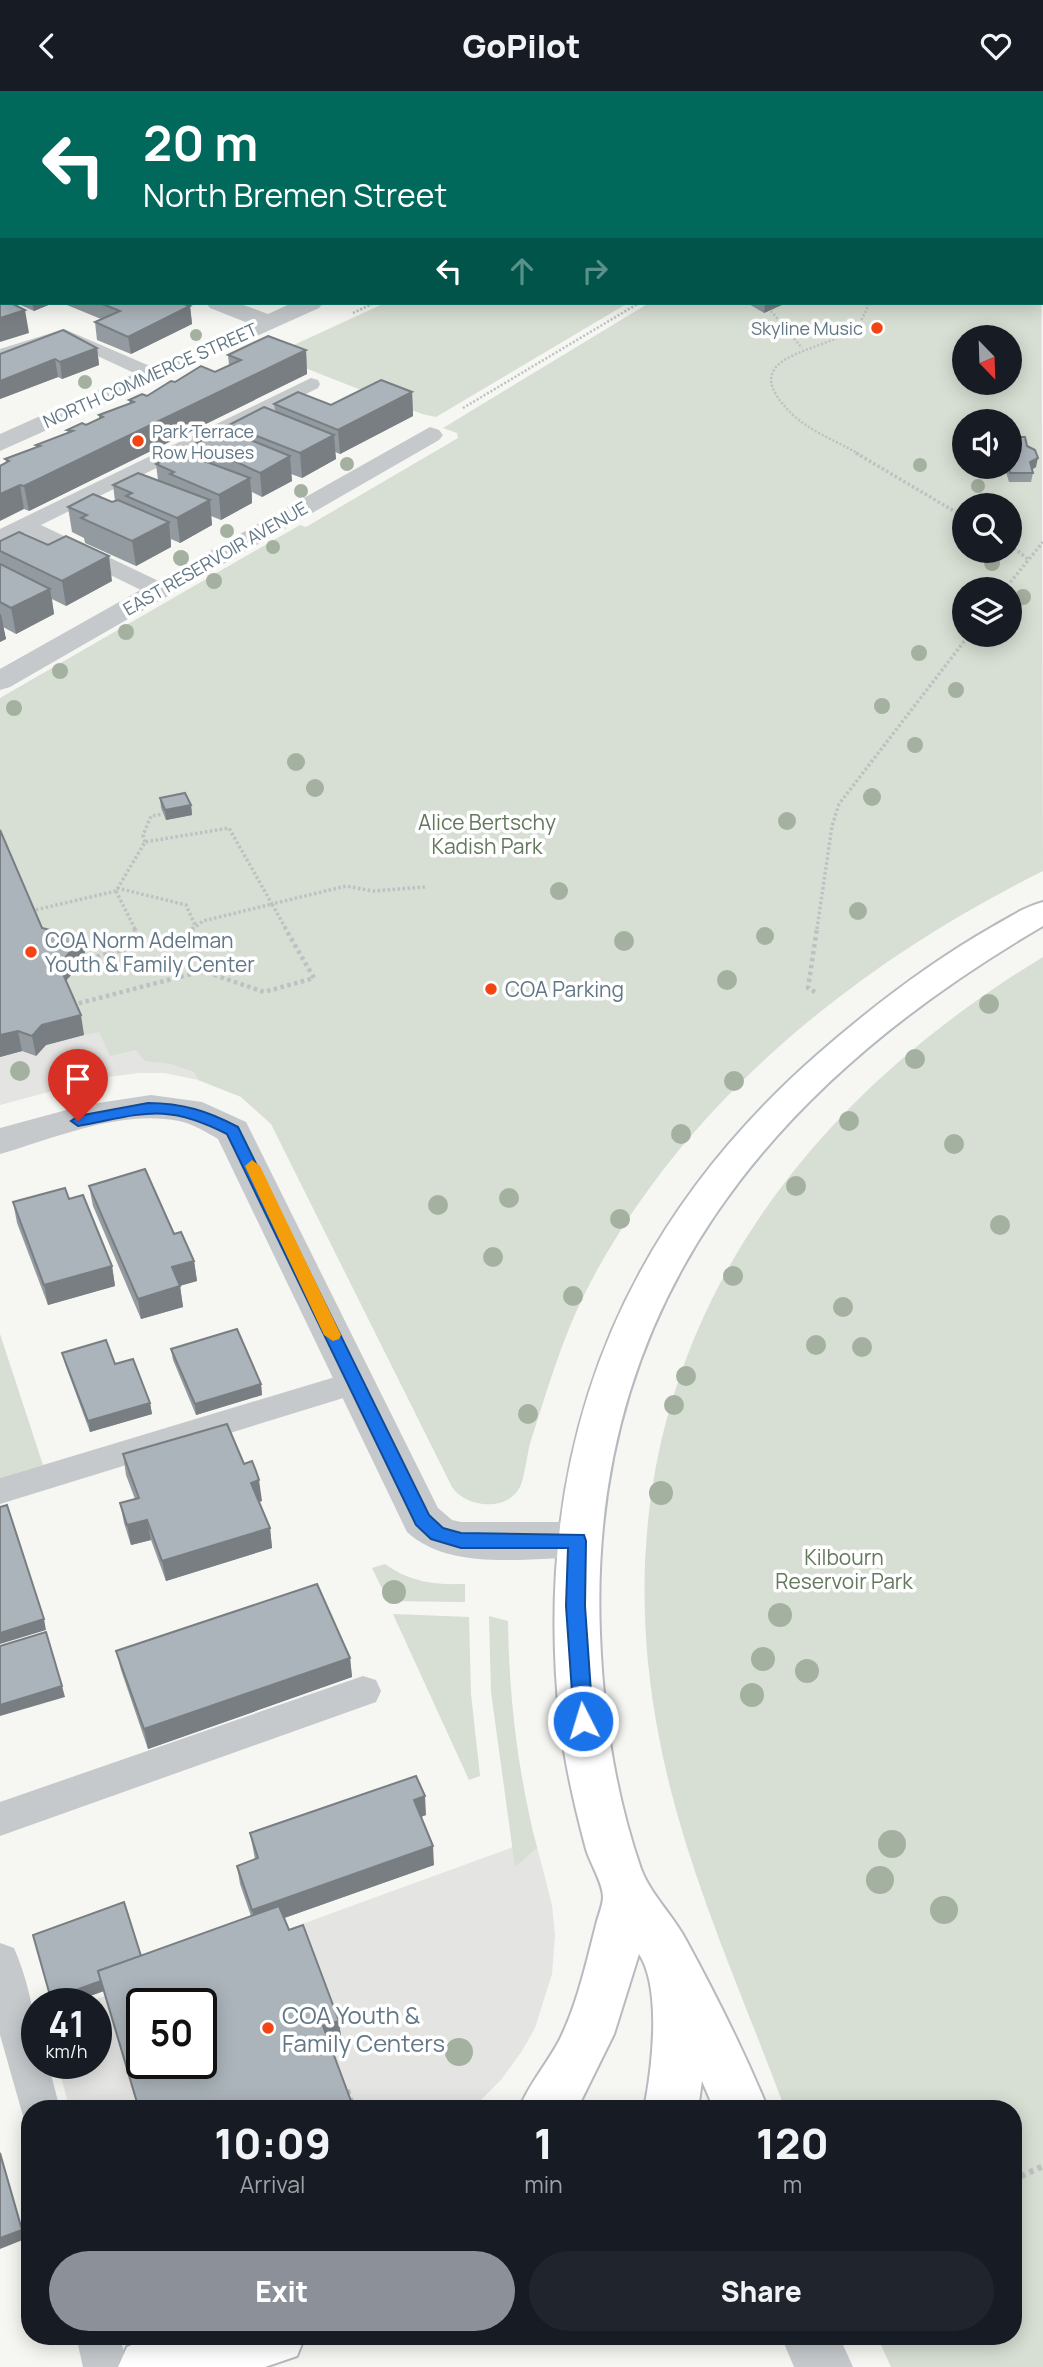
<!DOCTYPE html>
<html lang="en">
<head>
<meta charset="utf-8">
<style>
	body { margin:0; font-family:Manrope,sans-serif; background:#20242c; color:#f1f3f6; height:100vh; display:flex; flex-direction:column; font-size:26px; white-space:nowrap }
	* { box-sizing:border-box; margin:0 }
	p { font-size:23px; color:#9ea1a6 }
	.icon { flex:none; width:38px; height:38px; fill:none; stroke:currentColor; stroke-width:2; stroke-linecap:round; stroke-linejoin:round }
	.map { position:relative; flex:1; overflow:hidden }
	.sheet { position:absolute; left:21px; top:2009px; width:1001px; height:245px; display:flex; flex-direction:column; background:#171b24; border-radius:28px; box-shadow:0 4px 18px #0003 }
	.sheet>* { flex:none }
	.banner { position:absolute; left:0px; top:0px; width:1043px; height:214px; box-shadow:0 4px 18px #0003; background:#00695c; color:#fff; overflow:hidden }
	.needle { width:46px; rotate:157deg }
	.buttons { position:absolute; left:952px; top:234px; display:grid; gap:14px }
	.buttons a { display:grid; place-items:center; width:70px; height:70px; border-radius:50%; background:#171b24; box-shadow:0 4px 18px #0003; font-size:35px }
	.speed { position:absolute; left:21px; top:1897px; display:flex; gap:14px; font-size:35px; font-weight:700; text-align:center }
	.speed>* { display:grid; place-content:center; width:91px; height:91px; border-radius:50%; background:#171b24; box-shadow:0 4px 18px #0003; line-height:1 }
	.speed small { font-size:18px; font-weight:400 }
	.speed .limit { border:4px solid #111; border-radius:10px; background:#fff; color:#111 }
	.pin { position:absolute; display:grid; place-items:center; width:60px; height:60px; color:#fff; margin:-72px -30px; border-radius:50% 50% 50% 0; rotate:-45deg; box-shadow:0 0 7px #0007 }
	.pin .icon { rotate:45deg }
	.me { position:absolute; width:77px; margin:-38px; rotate:355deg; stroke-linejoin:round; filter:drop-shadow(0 0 5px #0008) }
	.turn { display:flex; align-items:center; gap:24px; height:147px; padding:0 28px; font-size:32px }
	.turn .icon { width:91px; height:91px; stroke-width:2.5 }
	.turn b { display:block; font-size:49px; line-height:60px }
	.lanes { display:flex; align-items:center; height:66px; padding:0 28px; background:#0003; justify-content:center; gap:35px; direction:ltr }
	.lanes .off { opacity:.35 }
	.eta { display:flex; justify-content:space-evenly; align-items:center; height:119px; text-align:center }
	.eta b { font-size:42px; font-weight:800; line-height:49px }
	.primary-button { display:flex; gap:14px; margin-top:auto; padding:14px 28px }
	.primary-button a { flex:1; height:80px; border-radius:42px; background:#8c9099; color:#fff; font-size:28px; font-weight:800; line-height:80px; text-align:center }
	.primary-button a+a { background:#20242c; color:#f1f3f6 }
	header { display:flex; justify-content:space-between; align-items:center; height:91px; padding:0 28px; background:#171b24; font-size:32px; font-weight:800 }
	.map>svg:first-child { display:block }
</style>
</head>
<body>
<header><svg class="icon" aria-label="back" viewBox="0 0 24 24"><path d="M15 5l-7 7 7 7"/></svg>GoPilot<svg class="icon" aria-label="heart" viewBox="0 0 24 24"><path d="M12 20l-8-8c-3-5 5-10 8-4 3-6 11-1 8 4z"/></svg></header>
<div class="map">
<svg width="1043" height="2276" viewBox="0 0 1043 2276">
	<rect width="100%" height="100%" fill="#f6f6f2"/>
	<g fill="#e4e5e3" fill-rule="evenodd">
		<path d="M0 652 153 893 198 989 164 982H139L101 987 0 1014Z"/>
		<path d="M535 1748 552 1814 555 1844 552 1883 535 1937 522 1960 501 1989 472 2018H70L57 1972H96V1913H83ZM142 1913H201V1972H142Z"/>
	</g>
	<g fill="#d7ded3" fill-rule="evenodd">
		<path d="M1041 47 1043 780C857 872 682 1012 586 1200 562 1247 547 1300 531 1349 527 1362 525 1386 520 1396 507 1421 466 1417 452 1396L271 1033 241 1006 198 989 194 981 171 973 145 970 136 959 110 965 99 941 84 944 0 754V607L300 434 306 436 458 347 457 342 443 337 649 212H1041ZM964 247H1010V292H964ZM964 331H1010V376H964ZM964 415H1010V460H964ZM964 499H1010V544H964Z"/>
		<path d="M385 212H628L436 326 422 323 272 264Z"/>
		<path d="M1043 866V2276H891L877 2245H1013V2018H785C740 1896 683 1774 659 1646 593 1307 758 1039 1043 866Z"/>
		<path d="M0 1243 43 1374 0 1387Z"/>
		<path d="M385 1473C410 1491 434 1494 465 1493V1511L388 1510 372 1477Z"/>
		<path d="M393 1523 469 1526 471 1603 480 1685 469 1689Z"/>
		<path d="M489 1525 508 1530C509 1608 518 1682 537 1757L515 1776 491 1601Z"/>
	</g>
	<path fill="#bcc9cd" d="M75 0H390L72 2Z"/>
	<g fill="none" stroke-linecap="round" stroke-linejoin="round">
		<g stroke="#b5bbbf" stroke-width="4">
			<g id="secondary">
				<path d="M1043 811V835C770 994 587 1214 600 1543 603 1623 615 1703 641 1778 651 1804 673 1824 686 1849 715 1902 744 1960 768 2018H714L702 1990 698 2018H644C652 1978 662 1898 639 1863L614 1943 577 2018H519C529 1993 546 1974 559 1950 577 1914 586 1873 596 1834 598 1825 603 1814 603 1806 603 1792 590 1772 586 1758 575 1717 565 1674 560 1632 531 1364 615 1141 818 963 872 916 929 872 992 836 1008 827 1024 816 1043 811Z"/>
				<path d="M152 2245H305L297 2265 265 2276H118L127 2256Z"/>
			</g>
		</g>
		<g stroke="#bec1c3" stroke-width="2.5" stroke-dasharray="2 2" stroke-linecap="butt">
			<path d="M401 2 404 0"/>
			<path d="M771 220 802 257"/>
			<path d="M353 222 374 212"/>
			<path d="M463 317 639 212"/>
			<path d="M859 363C838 351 810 340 793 324 731 264 817 263 852 239 861 233 865 222 869 212"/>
		</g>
		<g stroke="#bec1c3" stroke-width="3.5" stroke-dasharray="2.5 2.5" stroke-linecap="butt">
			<path d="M856 362 964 426"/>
			<path d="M1010 454 1028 468"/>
			<path d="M1004 499 1043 451"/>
			<path d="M145 751 143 744 151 725 163 723"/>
			<path d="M117 797 186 814 196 836"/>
			<path d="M116 800 135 838"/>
			<path d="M31 820 116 800 145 751 229 737 272 813 346 795 373 800 425 796"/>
			<path d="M192 838 203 830 272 813 286 838"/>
			<path d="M817 838 832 735 839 713 969 544"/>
		</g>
		<g stroke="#bec1c3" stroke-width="4.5" stroke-dasharray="3.5 3.5" stroke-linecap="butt">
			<path d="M134 837 142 854"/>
			<path d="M83 869 186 843 194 837"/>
			<path d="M815 901 808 897 817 837"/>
			<path d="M72 914 203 880 264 901 314 887 285 837"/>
		</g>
		<g stroke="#bec1c3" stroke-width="6" stroke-dasharray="4.5 4.5" stroke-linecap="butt">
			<path d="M347 1999 354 2018"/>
			<path d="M1013 2089 1043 2075"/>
		</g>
		<g fill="#c5c9cc" fill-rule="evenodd">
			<path d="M14 0H30L14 2Z"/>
			<path d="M635 0H659L660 2H637Z"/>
			<path d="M2 13V23L0 24V14Z"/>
			<path d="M64 238 159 279 161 283 152 289 145 287 63 249 0 270V258Z"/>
			<path d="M311 287 318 289 320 293 318 297 41 434 167 494 170 499 167 504H151L25 442 0 452V438Z"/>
			<path d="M355 1280 366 1284 371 1292 366 1300 0 1413V1387Z"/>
			<path d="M363 1585 376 1589 381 1600 376 1611 0 1745V1711Z"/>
			<path d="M0 1852 14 1857C30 1894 37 1932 37 1972H48L60 2018H30V2034L25 2032 0 1944Z"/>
			<path d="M76 2245H120L127 2276H83Z"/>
		</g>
		<g fill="#c5c9cc" fill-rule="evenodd">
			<path d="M669 0H689L667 2Z"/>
			<path d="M206 212H238L268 223 292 212H323L319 217 0 360V343L248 232 210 217Z"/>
			<path d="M430 336 439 339 443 344 439 349 10 596 0 599V578Z"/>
			<path d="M151 1004 202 1011 246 1031 438 1417 452 1429 461 1431H577L592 1437 599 1449 592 1461 577 1467C522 1467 450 1480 407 1441L218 1048C206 1041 193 1033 179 1030 121 1018 55 1047 0 1063V1037L85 1014Z"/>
			<path d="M781 2245H839L853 2276H794Z"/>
		</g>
		<use href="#secondary" fill="#fff" fill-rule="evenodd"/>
	</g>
	<g fill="#a5b1a0">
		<circle cx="196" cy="244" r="6"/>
		<circle cx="85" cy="291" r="7"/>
		<circle cx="347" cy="373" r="7"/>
		<circle cx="920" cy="374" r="7"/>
		<circle cx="978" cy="395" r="7"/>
		<circle cx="301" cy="400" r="7"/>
		<circle cx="227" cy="440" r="7"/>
		<circle cx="273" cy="456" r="7"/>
		<circle cx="181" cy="467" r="8"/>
		<circle cx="992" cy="472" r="8"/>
		<circle cx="214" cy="490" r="8"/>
		<circle cx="1023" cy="506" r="8"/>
		<circle cx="126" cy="541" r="8"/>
		<circle cx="919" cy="562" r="8"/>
		<circle cx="60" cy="580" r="8"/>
		<circle cx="956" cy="599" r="8"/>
		<circle cx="882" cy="615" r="8"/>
		<circle cx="14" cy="617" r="8"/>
		<circle cx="915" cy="654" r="8"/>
		<circle cx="296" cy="671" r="9"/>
		<circle cx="315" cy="697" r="9"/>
		<circle cx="872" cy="706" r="9"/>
		<circle cx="787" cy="730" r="9"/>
		<circle cx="559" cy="800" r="9"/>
		<circle cx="858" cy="820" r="9"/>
		<circle cx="765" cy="845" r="9"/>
		<circle cx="624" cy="850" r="10"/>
		<circle cx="727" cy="889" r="10"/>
		<circle cx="989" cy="913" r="10"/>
		<circle cx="915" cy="968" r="10"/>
		<circle cx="20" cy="980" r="10"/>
		<circle cx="734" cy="990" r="10"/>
		<circle cx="849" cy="1030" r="10"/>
		<circle cx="681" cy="1043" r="10"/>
		<circle cx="954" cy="1053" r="10"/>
		<circle cx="796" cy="1095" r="10"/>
		<circle cx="509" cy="1107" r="10"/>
		<circle cx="438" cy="1114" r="10"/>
		<circle cx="620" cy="1128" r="10"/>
		<circle cx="1000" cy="1134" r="10"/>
		<circle cx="493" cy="1166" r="10"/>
		<circle cx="733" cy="1185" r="10"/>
		<circle cx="573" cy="1205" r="10"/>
		<circle cx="843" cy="1216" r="10"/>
		<circle cx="816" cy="1254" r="10"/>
		<circle cx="862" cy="1256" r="10"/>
		<circle cx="686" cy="1285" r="10"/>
		<circle cx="674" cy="1314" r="10"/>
		<circle cx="528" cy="1323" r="10"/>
		<circle cx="661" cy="1402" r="12"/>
		<circle cx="394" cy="1501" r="12"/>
		<circle cx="780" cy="1524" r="12"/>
		<circle cx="763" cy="1568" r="12"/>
		<circle cx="807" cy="1580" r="12"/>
		<circle cx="752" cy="1604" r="12"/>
		<circle cx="892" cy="1753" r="14"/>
		<circle cx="880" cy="1789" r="14"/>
		<circle cx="944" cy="1819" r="14"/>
		<circle cx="459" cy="1961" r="14"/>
	</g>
	<g fill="#939ba0">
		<path d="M460 0H630V2H468Z"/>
		<path d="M980 0H1043L1041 2H982Z"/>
		<path d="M16 212H53L34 220Z"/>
		<path d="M62 212H181L190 215 192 233 131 263 97 249 95 231 101 228Z"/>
		<path d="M747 212H786L764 222Z"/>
		<path d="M97 257 99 274 62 288 58 286 0 308V263Z"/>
		<path d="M306 259 307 283 29 420 24 418 5 368 37 357 36 354 68 342 67 339 86 334 99 328V324L130 313 129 309 147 305 175 291 215 281 229 274 228 264Z"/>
		<path d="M412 301 413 325 340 363 335 361 336 368 302 387 291 383 292 390 262 406 252 401V412L221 429 211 425 212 434 180 452 171 448V456L136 475 85 452 84 447 72 441 68 416 112 411 115 410 113 394 158 389 156 373 198 368 196 352 230 344 229 334 275 320 274 313 331 314Z"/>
		<path d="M1027 355 1036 376 1032 378 1033 382 1031 391H1009L1006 381 996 376H1010Z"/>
		<path d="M0 450 112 490 66 515 52 508 54 523 16 543 3 536 6 548 0 551Z"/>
		<path d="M160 707 191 714 192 724 166 729 161 717Z"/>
		<path d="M0 739 42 837 86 867 66 890 84 944 46 954 36 965 22 960 0 966Z"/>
		<path d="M89 1095 174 1143 194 1170 197 1190 180 1195 183 1216 141 1228 93 1115Z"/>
		<path d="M69 1108 112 1175 115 1195 48 1214 17 1132 13 1111Z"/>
		<path d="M171 1258 261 1293 262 1304 196 1324 173 1269Z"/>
		<path d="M62 1262 115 1273 150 1312 152 1323 90 1341 65 1273Z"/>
		<path d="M123 1363 244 1373 262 1410 259 1411 270 1437 272 1457 166 1490 151 1449 131 1454 124 1432 120 1412 135 1408 126 1384Z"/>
		<path d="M116 1560 350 1567 352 1586 148 1658 121 1579Z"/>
		<path d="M426 1724 421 1726 434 1774 284 1827 289 1839 339 1930 342 1954 331 1957 354 2018H138L104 1900 67 1913H53L33 1844 141 1865 251 1825 240 1793 237 1775 255 1768 250 1742Z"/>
	</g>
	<g fill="#787e82">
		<path d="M612 0H630V2H609Z"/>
		<path d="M1011 0H1043V3L1041 2H1000Z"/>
		<path d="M32 212H53L34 220Z"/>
		<path d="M765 212H786L764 222Z"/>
		<path d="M190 215 192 233 131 263 128 246Z"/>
		<path d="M25 219 29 242 0 251V227Z"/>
		<path d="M97 257 99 274 62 288 60 271Z"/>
		<path d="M306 259 307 283 29 420 24 395Z"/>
		<path d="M55 268 58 286 0 308V290Z"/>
		<path d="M412 301 413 325 340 363 338 339Z"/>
		<path d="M334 344 336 368 302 387 300 362Z"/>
		<path d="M290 365 292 390 262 406 260 382Z"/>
		<path d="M1038 367 1036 376 1028 381 1030 371Z"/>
		<path d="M250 387 252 412 221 429 219 404Z"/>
		<path d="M20 394 24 418 0 430V403Z"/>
		<path d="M210 409 212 434 180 452 177 427Z"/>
		<path d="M169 431 171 456 136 475 132 450Z"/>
		<path d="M109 465 112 490 66 515 62 490Z"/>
		<path d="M50 498 54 523 16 543 11 517Z"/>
		<path d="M0 523H1L6 548 0 551Z"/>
		<path d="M191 714 192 724 166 729 165 719Z"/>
		<path d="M82 847 86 867 62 894 59 874Z"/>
		<path d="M81 924 84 944 46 954 36 965 32 945 42 934Z"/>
		<path d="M18 940 22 960 0 966V944Z"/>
		<path d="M194 1170 197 1190 175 1196 172 1176Z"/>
		<path d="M112 1175 115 1195 48 1214 44 1194Z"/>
		<path d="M180 1195 183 1216 141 1228 138 1208Z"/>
		<path d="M261 1293 262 1304 196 1324 195 1313Z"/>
		<path d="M150 1312 152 1323 90 1341 88 1330Z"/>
		<path d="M259 1389 262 1410 254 1412 251 1392Z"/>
		<path d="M147 1429 151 1449 131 1454 127 1434Z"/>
		<path d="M270 1437 272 1457 166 1490 162 1470Z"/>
		<path d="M44 1528 46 1539 0 1553V1542Z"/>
		<path d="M350 1567 352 1586 148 1658 144 1638Z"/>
		<path d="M62 1595 65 1606 0 1625V1614Z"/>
		<path d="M425 1705 426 1724 415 1728 414 1709Z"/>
		<path d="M433 1755 434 1774 256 1837 252 1819Z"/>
		<path d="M101 1890 104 1900 67 1913H53L51 1908Z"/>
		<path d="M339 1930 342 1954 326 1959 323 1935Z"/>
		<path d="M0 2061 25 2148 0 2158Z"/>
	</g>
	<g fill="#abb4ba" stroke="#787e82" stroke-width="2" fill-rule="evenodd">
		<path d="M533 0H612L609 2H541Z"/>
		<path d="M993 0H1011L1000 2H996Z"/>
		<path d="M1043 1V14H1041V2H1036Z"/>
		<path d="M0 207H2V212H11L25 219 0 227Z"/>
		<path d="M100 212H181L190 215 128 246 95 231 120 220Z"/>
		<path d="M63 239 97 257 60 271 55 268 0 290V263Z"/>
		<path d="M268 245 306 259 24 395 20 394 0 403V375L9 370 5 368 40 355 36 354 73 340 67 339 82 332 86 334 103 326 99 324 134 311 129 309 142 303 147 305 171 290 175 291 201 275 215 281 241 269 228 264Z"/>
		<path d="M381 289 412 301 338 339 274 313 298 301 331 314Z"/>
		<path d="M264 316 334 344 300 362 229 334Z"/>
		<path d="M220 340 239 348 243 346 290 365 260 382 196 352Z"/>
		<path d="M1010 346H1025L1027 355 1035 359 1038 367 1030 371 1033 382H1010L1009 376H1010Z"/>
		<path d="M180 361 250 387 219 404 170 383 174 381 156 373Z"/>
		<path d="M138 382 210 409 177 427 126 405 132 402 113 394Z"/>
		<path d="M93 403 112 411 118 409 169 431 132 450 81 427 87 424 68 416Z"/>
		<path d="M19 441 48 454 66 445 109 465 62 490 0 460V450Z"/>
		<path d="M0 473 50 498 11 517 0 511Z"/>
		<path d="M185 702 191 714 165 719 160 707Z"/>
		<path d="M0 739 42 837 82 847 59 874 81 924 42 934 32 945 18 940 0 944Z"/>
		<path d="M145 1078 174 1143 181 1141 194 1170 172 1176 180 1195 138 1208 89 1095Z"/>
		<path d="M65 1097 69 1108 83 1104 112 1175 44 1194 13 1111Z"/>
		<path d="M237 1238 261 1293 195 1313 171 1258Z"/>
		<path d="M106 1249 115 1273 133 1268 150 1312 88 1330 62 1262Z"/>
		<path d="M227 1333 244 1373 252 1370 256 1380 259 1389 251 1392 270 1437 162 1470 147 1429 127 1434 120 1412 139 1407 123 1363Z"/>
		<path d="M7 1414 44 1528 0 1542V1416Z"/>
		<path d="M317 1493 350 1567 144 1638 116 1560Z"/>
		<path d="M46 1541 62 1595 0 1614V1555Z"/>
		<path d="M416 1685 425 1705 414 1709 433 1755 252 1819 237 1775 258 1767 250 1742Z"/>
		<path d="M124 1811 141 1865 98 1880 101 1890 51 1908 33 1844Z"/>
		<path d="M279 1815 289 1839 303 1834 339 1930 323 1935 354 2018H139L98 1880ZM142 1913H201V1972H142Z"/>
		<path d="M0 2062 22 2139 0 2147Z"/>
	</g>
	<path fill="#1a73e8" stroke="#114b97" stroke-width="2" d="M148 1012C182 1012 208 1020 238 1036L429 1424 443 1437 461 1442 584 1444 586 1450 585 1515 593 1630 590 1636H577L574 1630 566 1515 568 1457H461L431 1448 416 1434 227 1043C165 1011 143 1023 78 1035L71 1030 78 1025Z"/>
	<path fill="#f59e0b" d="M252 1069 260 1075 341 1244 339 1248 333 1250 324 1244 245 1075Z"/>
	<g fill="#f44414" stroke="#fff" stroke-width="2.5">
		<circle cx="877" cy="237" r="7"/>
		<circle cx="138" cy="350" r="7"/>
		<circle cx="31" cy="861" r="7"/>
		<circle cx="491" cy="898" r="7"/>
		<circle cx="268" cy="1937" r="7"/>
	</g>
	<g text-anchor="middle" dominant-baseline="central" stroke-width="7" stroke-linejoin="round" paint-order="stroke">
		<g font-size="18" fill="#627786" stroke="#fff" text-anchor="end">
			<text x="863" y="237">Skyline Music</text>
			<text x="152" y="340" text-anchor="start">Park Terrace<tspan x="152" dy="21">Row Houses</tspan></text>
		</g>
		<g font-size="18" fill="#627786" stroke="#fff">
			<text transform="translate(150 284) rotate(-24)">NORTH COMMERCE STREET</text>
			<text transform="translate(215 467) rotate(-30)">EAST RESERVOIR AVENUE</text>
		</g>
		<g font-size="21" fill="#63785d" stroke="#fff">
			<text x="487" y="731">Alice Bertschy<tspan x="487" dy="24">Kadish Park</tspan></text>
			<text x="844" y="1466">Kilbourn<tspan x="844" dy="24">Reservoir Park</tspan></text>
		</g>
		<g font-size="21" fill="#627786" stroke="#fff" text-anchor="start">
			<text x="45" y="849">COA Norm Adelman<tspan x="45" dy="24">Youth &amp; Family Center</tspan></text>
			<text x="505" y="898">COA Parking</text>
		</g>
		<g font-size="24" fill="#627786" stroke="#fff" text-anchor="start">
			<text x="282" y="1923">COA Youth &amp;<tspan x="282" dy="28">Family Centers</tspan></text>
		</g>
	</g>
</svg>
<div class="buttons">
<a><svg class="needle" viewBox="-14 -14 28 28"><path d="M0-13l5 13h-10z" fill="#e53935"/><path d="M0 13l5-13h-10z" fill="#9ea1a6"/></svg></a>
<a><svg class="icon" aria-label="sound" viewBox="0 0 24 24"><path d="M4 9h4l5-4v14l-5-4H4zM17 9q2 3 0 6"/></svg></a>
<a><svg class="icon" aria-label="search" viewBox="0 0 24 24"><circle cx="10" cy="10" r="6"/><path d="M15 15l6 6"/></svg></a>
<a><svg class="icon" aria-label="layers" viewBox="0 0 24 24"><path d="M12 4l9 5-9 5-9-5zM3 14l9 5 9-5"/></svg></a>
</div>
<div class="speed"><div>41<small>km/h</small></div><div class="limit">50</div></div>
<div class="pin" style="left:78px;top:1030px;background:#d93025"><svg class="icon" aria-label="arrive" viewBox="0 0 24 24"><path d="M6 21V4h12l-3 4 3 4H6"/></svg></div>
<svg class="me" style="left:583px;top:1630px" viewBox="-20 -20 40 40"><circle r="17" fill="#1a73e8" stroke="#fff" stroke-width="3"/><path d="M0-11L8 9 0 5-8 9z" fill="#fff"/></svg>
<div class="banner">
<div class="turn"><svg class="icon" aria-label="left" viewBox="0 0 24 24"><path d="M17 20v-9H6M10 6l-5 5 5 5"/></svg><div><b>20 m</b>North Bremen Street</div></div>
<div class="lanes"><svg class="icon" aria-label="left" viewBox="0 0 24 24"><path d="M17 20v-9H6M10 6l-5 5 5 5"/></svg><svg class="icon off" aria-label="ahead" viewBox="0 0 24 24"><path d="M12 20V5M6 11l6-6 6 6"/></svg><svg class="icon off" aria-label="right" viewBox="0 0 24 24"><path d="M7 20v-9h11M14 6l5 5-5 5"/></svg></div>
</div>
<section class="sheet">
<div class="eta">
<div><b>10:09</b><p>Arrival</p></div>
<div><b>1</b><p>min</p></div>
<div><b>120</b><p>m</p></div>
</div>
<div class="primary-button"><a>Exit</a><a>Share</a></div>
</section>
</div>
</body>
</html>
